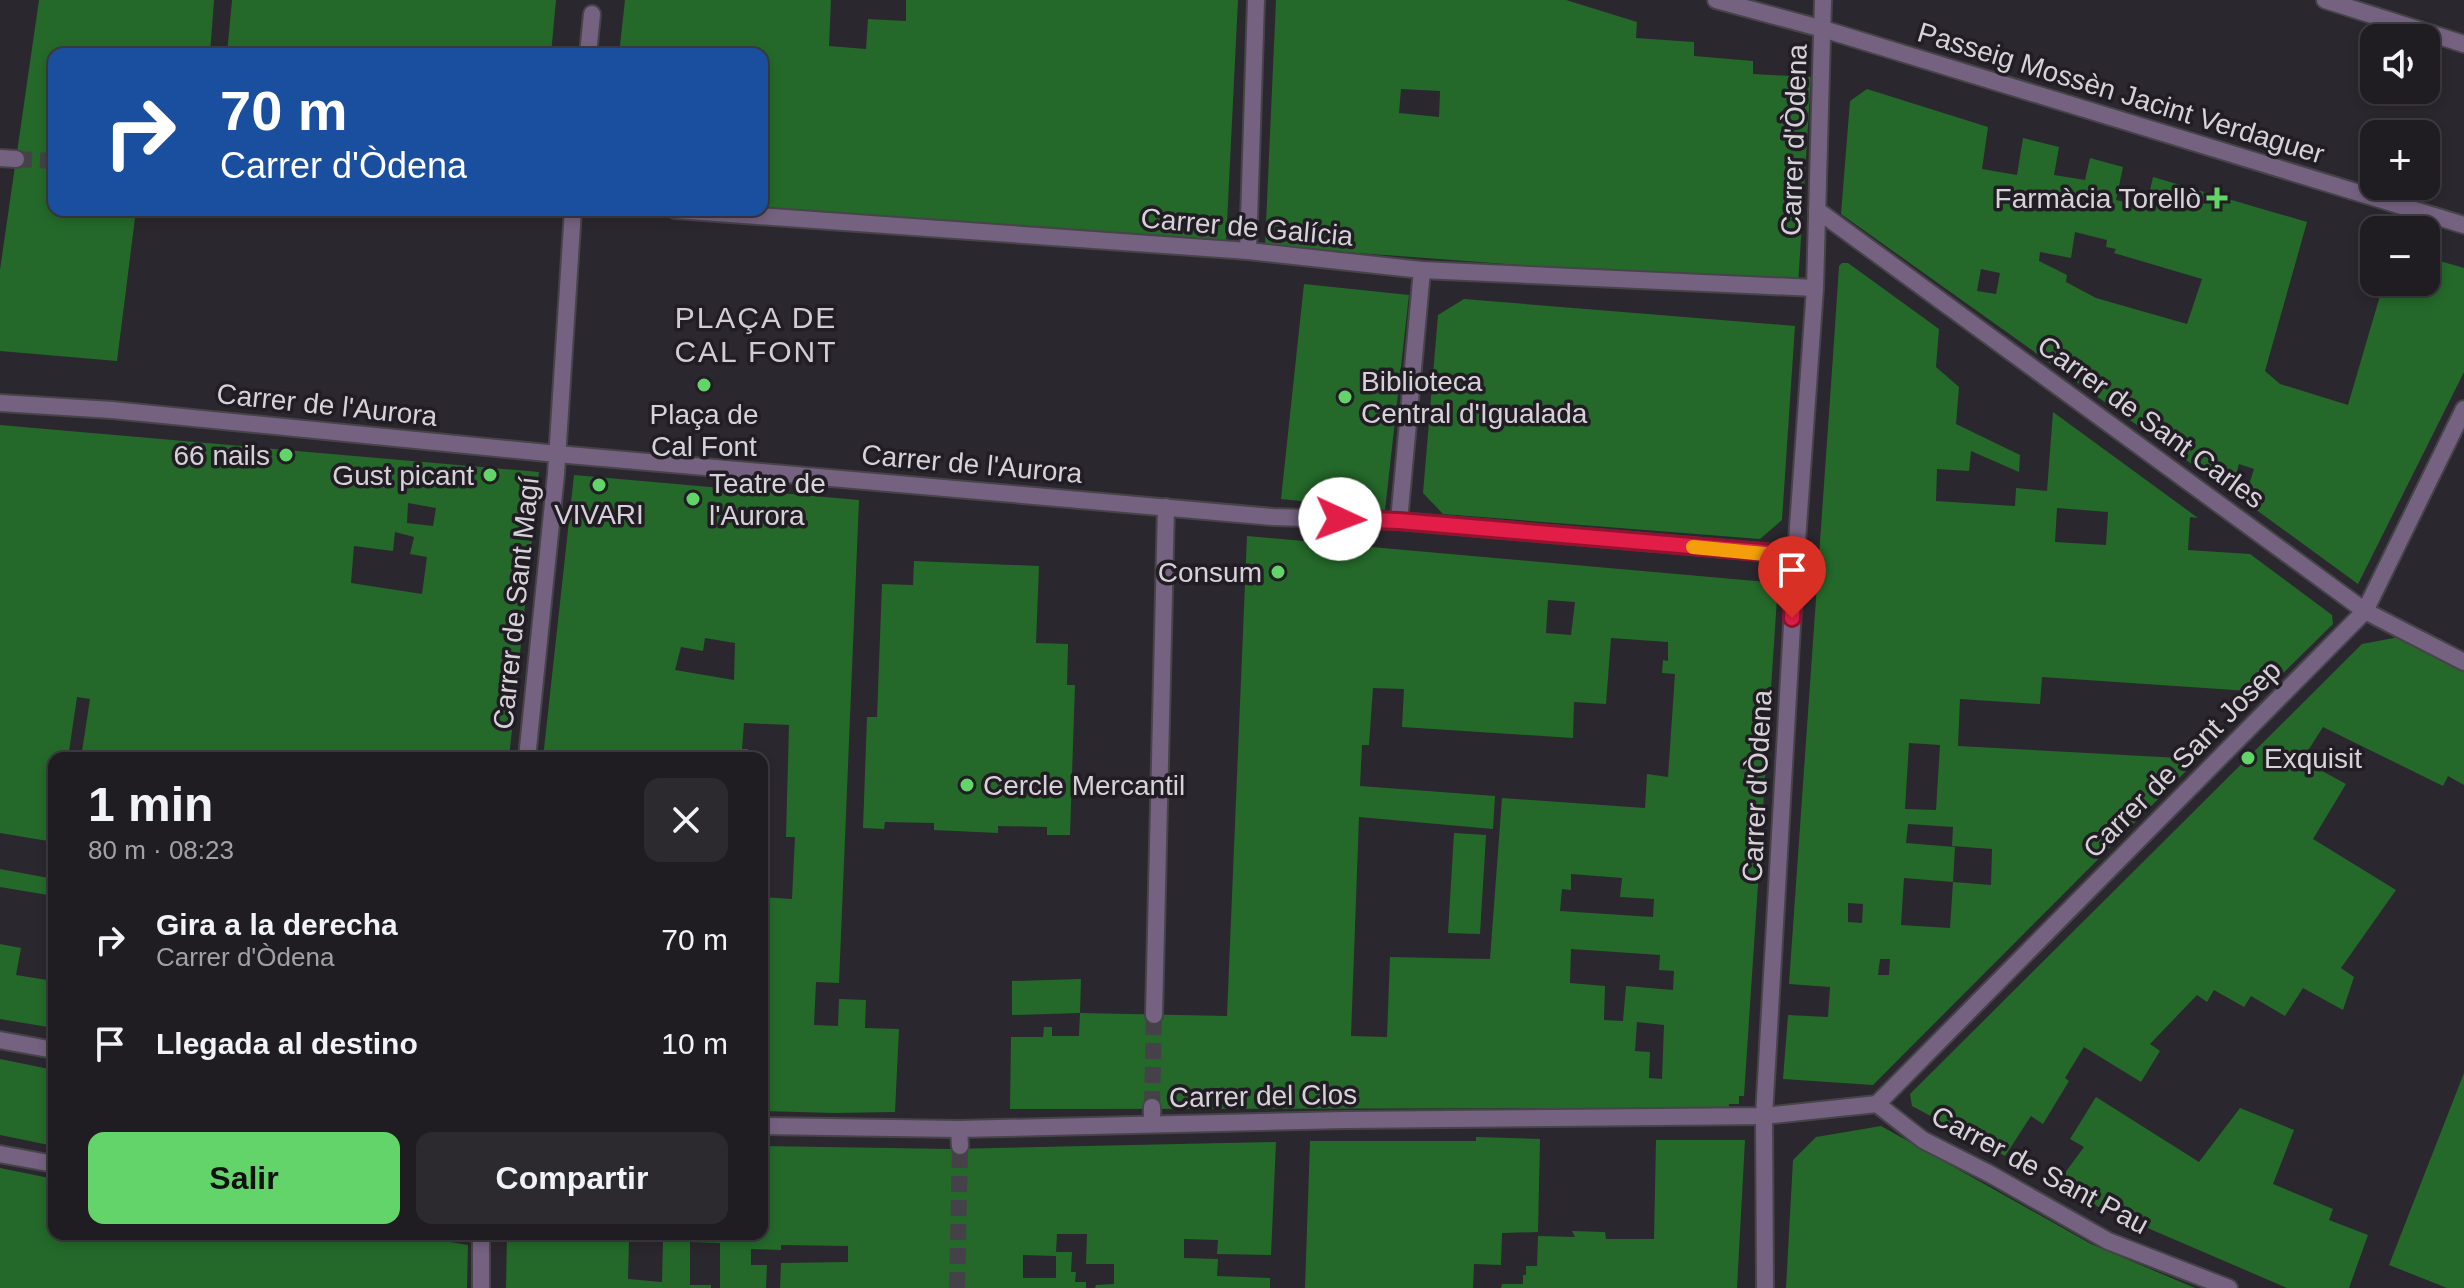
<!DOCTYPE html>
<html lang="es">
<head>
<meta charset="utf-8">
<style>
	body { margin:0; font-family:Helvetica,sans-serif; background:#2d2a2f; color:#f1f3f6; height:100vh; display:flex; flex-direction:column; font-size:30px; white-space:nowrap }
	* { box-sizing:border-box; margin:0 }
	p { font-size:26px; color:#a2a2a5 }
	.icon { flex:none; width:44px; height:44px; fill:none; stroke:currentColor; stroke-width:2; stroke-linecap:round; stroke-linejoin:round }
	.map { position:relative; flex:1; overflow:hidden }
	.panel { position:absolute; left:48px; top:752px; width:720px; height:488px; display:flex; flex-direction:column; background:#201d22; border-radius:16px; box-shadow:0 4px 12px #0003,0 0 0 2px #3d3b40 }
	.panel>* { flex:none }
	.banner { position:absolute; left:48px; top:48px; width:720px; height:168px; border-radius:16px; box-shadow:0 4px 12px #0003,0 0 0 2px #3d3b40; background:#1a4fa0; color:#fff; overflow:hidden }
	.fabs { position:absolute; left:2360px; top:24px; display:grid; gap:16px }
	.fabs a { display:grid; place-items:center; width:80px; height:80px; border-radius:16px; background:#201d22; box-shadow:0 4px 12px #0003,0 0 0 2px #3d3b40; font-size:40px }
	.pin { position:absolute; display:grid; place-items:center; width:68px; height:68px; color:#fff; margin:-82px -34px; border-radius:50% 50% 50% 0; rotate:-45deg; box-shadow:0 0 8px #0007 }
	.pin .icon { rotate:45deg }
	.me { position:absolute; width:88px; margin:-44px; rotate:92deg; stroke-linejoin:round; filter:drop-shadow(0 0 6px #0008) }
	.turn { display:flex; align-items:center; gap:28px; height:168px; padding:0 40px; font-size:36px }
	.turn .icon { width:104px; height:104px; stroke-width:2.5 }
	.turn b { display:block; font-size:56px; line-height:68px }
	.round { display:grid; place-items:center; flex:none; width:84px; height:84px; border-radius:16px; background:#2d2a2f }
	.head { display:flex; align-items:center; justify-content:space-between; height:136px; padding:0 40px }
	h1 { font-size:48px; font-weight:700; line-height:60px }
	.button { display:flex; gap:16px; margin-top:auto; padding:16px 40px }
	.button a { flex:1; height:92px; border-radius:16px; background:#62d469; color:#111; font-size:32px; font-weight:700; line-height:92px; text-align:center }
	.button a+a { background:#2d2a2f; color:#f1f3f6 }
	ul { padding:0; list-style:none }
	li { display:flex; align-items:center; gap:24px; height:104px; padding:0 40px }
	li div { flex:1 }
	li b { display:block; font-size:30px }
	li em { font-style:normal }
	.map>svg:first-child { display:block }
</style>
</head>
<body>
<div class="map">
<svg width="2464" height="1288" viewBox="0 0 2464 1288">
	<rect width="100%" height="100%" fill="#2b272e"/>
	<g fill="#24692a" fill-rule="evenodd">
		<path d="M39 0H214L210 54H54V210H136L117 361 0 351V270Z"/>
		<path d="M232 0H556L551 54H227Z"/>
		<path d="M625 0H831L829 46 866 49 868 19 906 21V0H1238L1226 243 762 208V54H619Z"/>
		<path d="M1276 0H1566L1637 22 1636 38 1694 42V56L1753 61V74L1811 77 1798 286 1265 246ZM1401 89 1440 91 1439 117 1399 113Z"/>
		<path d="M1867 89 1988 127 1982 169 2017 175 2023 138 2059 147 2054 175 2085 180 2090 158 2123 167 2116 200 2146 207 2153 177 2307 222 2265 371 2280 384 2348 405 2384 282H2426V257L2464 268V372L2358 584 2244 501 2254 469 2239 464 2231 492 1841 214 1850 101ZM2075 232 2107 240 2106 247 2116 249 2114 253 2202 279 2187 324 2096 298 2066 282 2067 275 2039 261 2040 252 2071 258ZM1981 269 2000 273 1996 294 1977 291Z"/>
		<path d="M1842 263H1848L1939 329 1936 367 1959 387 1956 424 2020 455 2019 472 1971 451 1969 471 1937 469 1936 501 2015 506 2016 488 2047 491 2053 412 2198 518 2190 517 2188 550 2250 554 2332 615 2333 624 2264 692 2042 677 2040 704 1960 699 1958 746 2198 759 1873 1085 1783 1079 1788 1015 1828 1017 1830 987 1789 984 1833 356 1839 266ZM2057 508 2108 512 2106 545 2055 542ZM1909 743 1940 745 1936 810 1905 809ZM1908 824 1953 827 1952 846 1992 849 1991 885 1953 882 1950 928 1901 925 1904 878 1953 882 1955 847 1906 843ZM1848 903 1863 904 1862 923 1848 922ZM1880 959H1890L1889 975H1878Z"/>
		<path d="M1304 284 1409 295 1385 510 1281 499Z"/>
		<path d="M1464 299 1795 326 1782 520 1760 539 1443 514 1423 493 1438 315Z"/>
		<path d="M0 425 539 472 509 758H81L90 699 77 697 68 758H54V842L0 833ZM408 503 436 508 433 526 407 523ZM395 532 414 537 410 554 427 557 422 594 351 583 354 546 393 551Z"/>
		<path d="M574 475 859 500 839 983 816 982 814 1025 838 1026 839 999 866 1000 865 1028 899 1029 895 1112 835 1113 762 1111V897L792 899 795 837H786L789 725 744 723 742 749H748V758H543ZM705 638 735 643 734 680 675 670 681 647 703 651Z"/>
		<path d="M1247 536 1778 583 1744 1096H1739V1104H1729V1108L1010 1109 1011 1037H1043L1044 1027H1052V1036H1079L1080 1013 1227 1016ZM1548 600 1575 602 1571 635 1546 633ZM1611 638 1668 642V661L1663 660 1662 673 1675 674 1668 777 1647 774 1645 808 1502 798 1490 959 1390 957 1387 1037 1351 1036 1359 817 1493 829 1495 796 1360 786 1362 745H1369L1373 688 1404 689 1402 727 1573 738 1574 702 1606 704ZM1571 874 1622 878 1620 897 1654 899 1653 917 1560 911 1562 889 1571 890ZM1571 949 1660 955 1659 970 1674 971 1673 990 1626 986 1623 1021 1604 1020 1605 986 1570 983ZM1637 1022 1664 1025 1662 1079 1649 1078 1650 1052 1635 1051Z"/>
		<path d="M914 561 1039 566 1036 643 1068 644 1067 685H1075L1070 835H1047V827L998 826V833L934 830V823L885 822 884 829 863 828 867 717H877L882 584 913 585Z"/>
		<path d="M2399 637 2464 671V785L2448 776 2443 786 2323 727 2302 760 2346 784 2313 839 2396 890 2341 968 2354 977 2343 1010 2303 988 2285 1016 2251 996 2244 1007 2214 990 2207 1002 2197 995 2150 1044 2160 1051 2141 1082 2084 1047 2065 1078 2069 1081 2043 1124 2031 1116 2005 1156 1912 1106 1910 1094 2362 644Z"/>
		<path d="M1454 833 1486 835 1480 934 1448 933Z"/>
		<path d="M0 869 54 879V896L0 887Z"/>
		<path d="M0 944 21 948 16 975 47 980 52 945H54V1028L0 1019Z"/>
		<path d="M1081 979 1080 1013 1012 1015V981Z"/>
		<path d="M0 1059 54 1070V1146L0 1135Z"/>
		<path d="M2464 1073V1288H2447L2389 1265Z"/>
		<path d="M2096 1097 2199 1162 2240 1108 2294 1130 2273 1184 2333 1209 2329 1220 2368 1235 2349 1288H2287L2092 1204 2056 1185 2084 1147 2070 1139Z"/>
		<path d="M1881 1126 2091 1244 2195 1288H1786L1793 1160 1816 1137Z"/>
		<path d="M1476 1137 1540 1139 1538 1232 1502 1233 1501 1265 1474 1264 1473 1288H1305L1310 1141H1476Z"/>
		<path d="M1656 1140H1745L1737 1288H1501L1502 1284H1523V1275H1526V1266H1537L1538 1236 1575 1237 1572 1231 1605 1232 1606 1239H1654Z"/>
		<path d="M1276 1142 1271 1255 1217 1254 1218 1240 1184 1239V1258L1218 1259 1217 1276 1270 1278V1288H1095L1096 1285 1114 1284V1264H1086L1087 1234H1057L1056 1252H1072L1071 1272H1076L1075 1282H1086V1288H780L781 1263 848 1262V1246L781 1245V1250L751 1249V1265H767L766 1288H720V1243L690 1242V1285H711V1288H506L507 1234H762V1146L952 1149ZM629 1240 663 1241 662 1282 628 1279ZM1023 1255 1056 1256V1278H1023Z"/>
		<path d="M0 1168 54 1179V1234H402L468 1245 467 1288H0Z"/>
	</g>
	<g fill="none" stroke-linecap="round" stroke-linejoin="round">
		<g stroke="#454148" stroke-width="16" stroke-dasharray="16 8" stroke-linecap="butt">
			<path d="M16 159 54 161"/>
			<path d="M1152 1107 1154 1015"/>
			<path d="M957 1288 960 1146"/>
		</g>
		<g stroke="#464349" stroke-width="20">
			<g id="pedestrian">
				<path d="M588 54 592 14"/>
				<path d="M0 158 16 159"/>
				<path d="M675 210 1248 251"/>
				<path d="M527 758 556 474 573 210"/>
				<path d="M1154 1015 1166 507"/>
				<path d="M1152 1124V1107"/>
				<path d="M959 1129 960 1146"/>
				<path d="M481 1234V1288"/>
			</g>
		</g>
		<g stroke="#464349" stroke-width="20">
			<g id="minor">
				<path d="M1256 0 1248 251 1422 270 1815 288"/>
				<path d="M1716 0 1823 29 2464 225"/>
				<path d="M2325 0 2464 44"/>
				<path d="M1817 210 2365 611 2464 662"/>
				<path d="M0 403 112 410 557 454 1273 517 1399 521 1796 555"/>
				<path d="M1399 521 1422 270"/>
				<path d="M0 1040 54 1050"/>
				<path d="M1877 1104 2365 611 2464 409"/>
				<path d="M1877 1104 1923 1140 1990 1174 2108 1241 2229 1288"/>
				<path d="M762 1126 959 1129 1345 1120 1764 1116 1877 1104"/>
				<path d="M0 1154 54 1164"/>
				<path d="M1765 1288 1764 1116 1796 555 1815 288 1823 0"/>
			</g>
		</g>
		<use href="#pedestrian" stroke="#756281" stroke-width="16"/>
		<use href="#minor" stroke="#756281" stroke-width="16"/>
	</g>
	<g fill="none" stroke-linecap="round" stroke-linejoin="round">
		<g stroke="#92132f" stroke-width="20">
			<path id="route" d="M1340 519 1399 521 1796 555 1792 618"/>
		</g>
		<use href="#route" stroke="#e11d48" stroke-width="14"/>
		<path stroke="#f59e0b" stroke-width="14" d="M1693 547 1796 557"/>
	</g>
	<g fill="#62d469" stroke="#221d24" stroke-width="3">
		<path d="M2213 186h8v8h8v8h-8v8h-8v-8h-8v-8h8z"/>
		<circle cx="704" cy="385" r="8"/>
		<circle cx="1345" cy="397" r="8"/>
		<circle cx="286" cy="455" r="8"/>
		<circle cx="490" cy="475" r="8"/>
		<circle cx="599" cy="485" r="8"/>
		<circle cx="693" cy="499" r="8"/>
		<circle cx="1278" cy="572" r="8"/>
		<circle cx="2248" cy="758" r="8"/>
		<circle cx="967" cy="785" r="8"/>
	</g>
	<g text-anchor="middle" dominant-baseline="central" stroke-width="7" stroke-linejoin="round" paint-order="stroke">
		<g font-size="28" fill="#d6d3d8" stroke="#221d24">
			<text transform="translate(2121 93) rotate(17)">Passeig Mossèn Jacint Verdaguer</text>
			<text transform="translate(1794 140) rotate(-88)">Carrer d'Òdena</text>
			<text transform="translate(1247 227) rotate(5)">Carrer de Galícia</text>
			<text transform="translate(327 405) rotate(6)">Carrer de l'Aurora</text>
			<text transform="translate(2151 422) rotate(36)">Carrer de Sant Carles</text>
			<text transform="translate(972 464) rotate(5)">Carrer de l'Aurora</text>
			<text transform="translate(516 603) rotate(-84)">Carrer de Sant Magí</text>
			<text transform="translate(2182 759) rotate(-45)">Carrer de Sant Josep</text>
			<text transform="translate(1757 786) rotate(-87)">Carrer d'Òdena</text>
			<text transform="translate(1263 1096) rotate(-1)">Carrer del Clos</text>
			<text transform="translate(2040 1170) rotate(28)">Carrer de Sant Pau</text>
		</g>
		<g font-size="28" fill="#d6d3d8" stroke="#221d24" text-anchor="end">
			<text x="2201" y="198">Farmàcia Torellò</text>
			<text x="1361" y="381" text-anchor="start">Biblioteca<tspan x="1361" dy="32">Central d'Igualada</tspan></text>
			<text x="704" y="414" text-anchor="middle">Plaça de<tspan x="704" dy="32">Cal Font</tspan></text>
			<text x="270" y="455">66 nails</text>
			<text x="474" y="475">Gust picant</text>
			<text x="709" y="483" text-anchor="start">Teatre de<tspan x="709" dy="32">l'Aurora</tspan></text>
			<text x="599" y="514" text-anchor="middle">VIVARI</text>
			<text x="1262" y="572">Consum</text>
			<text x="2264" y="758" text-anchor="start">Exquisit</text>
			<text x="983" y="785" text-anchor="start">Cercle Mercantil</text>
		</g>
		<g font-size="30" letter-spacing="2" fill="#d2ccd6" stroke="#221d24">
			<text x="756" y="317">PLAÇA DE<tspan x="756" dy="34">CAL FONT</tspan></text>
		</g>
	</g>
</svg>
<div class="fabs">
<a><svg class="icon" aria-label="sound" viewBox="0 0 24 24"><path d="M4 9h4l5-4v14l-5-4H4zM17 9q2 3 0 6"/></svg></a>
<a>+</a>
<a>−</a>
</div>
<div class="pin" style="left:1792px;top:618px;background:#d93025"><svg class="icon" aria-label="arrive" viewBox="0 0 24 24"><path d="M6 21V4h12l-3 4 3 4H6"/></svg></div>
<svg class="me" style="left:1340px;top:519px" viewBox="-20 -20 40 40"><circle r="19" fill="#fff"/><path d="M0-13L10 11 0 6-10 11z" fill="#e11d48"/></svg>
<div class="banner">
<div class="turn"><svg class="icon" aria-label="right" viewBox="0 0 24 24"><path d="M7 20v-9h11M14 6l5 5-5 5"/></svg><div><b>70 m</b>Carrer d'Òdena</div></div>
</div>
<section class="panel">
<div class="head"><div><h1>1 min</h1><p>80 m · 08:23</p></div><a class="round"><svg class="icon" aria-label="close" viewBox="0 0 24 24"><path d="M6 6l12 12M18 6L6 18"/></svg></a></div>
<ul>
<li><svg class="icon" aria-label="right" viewBox="0 0 24 24"><path d="M7 20v-9h11M14 6l5 5-5 5"/></svg><div><b>Gira a la derecha</b><p>Carrer d'Òdena</p></div><em>70 m</em></li>
<li><svg class="icon" aria-label="arrive" viewBox="0 0 24 24"><path d="M6 21V4h12l-3 4 3 4H6"/></svg><div><b>Llegada al destino</b></div><em>10 m</em></li>
</ul>
<div class="button"><a>Salir</a><a>Compartir</a></div>
</section>
</div>
</body>
</html>
